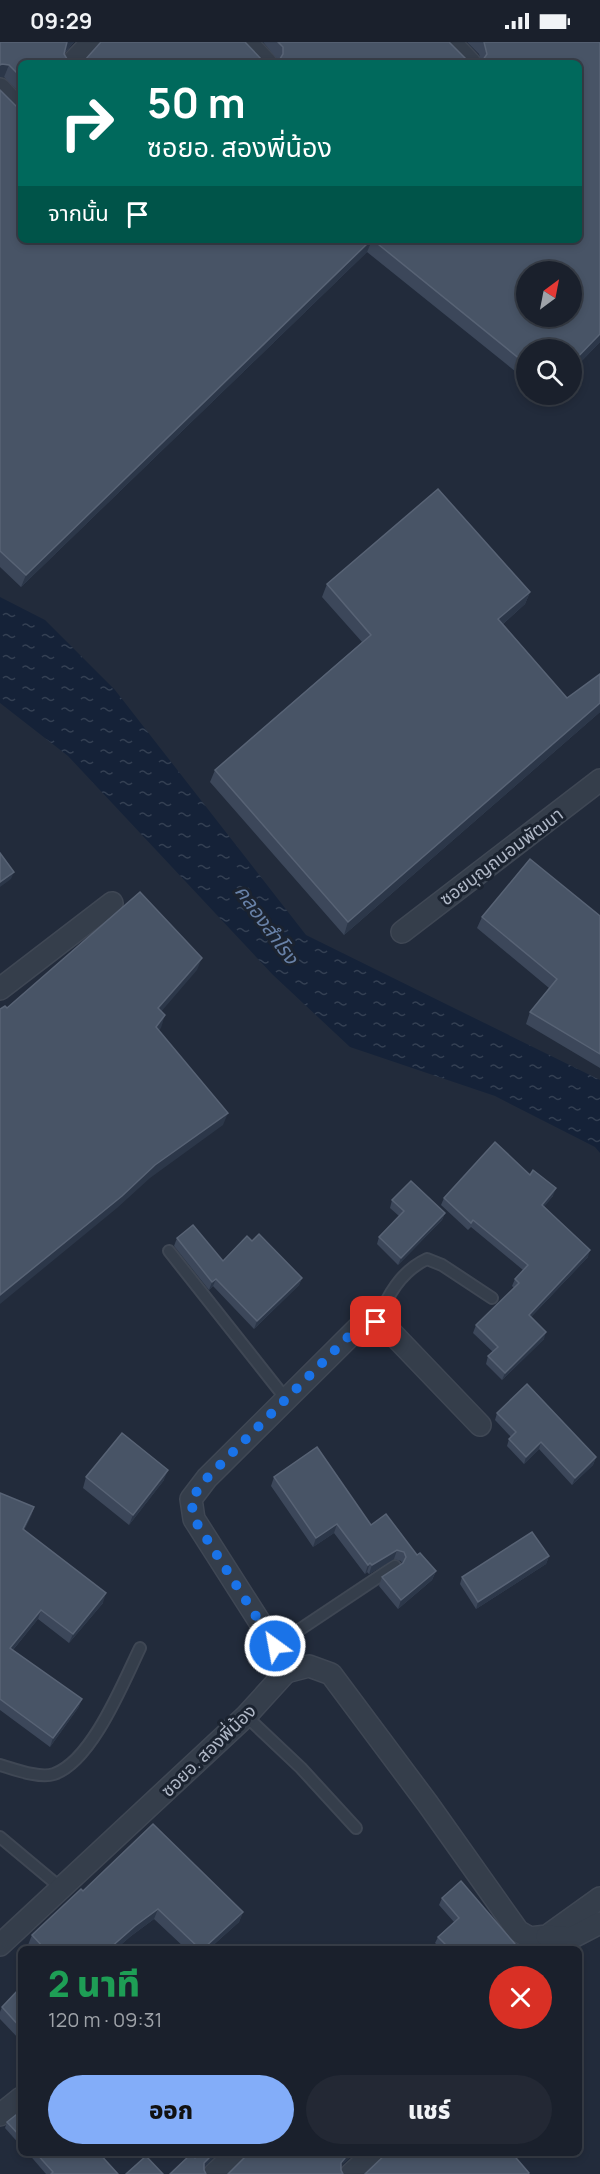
<!DOCTYPE html>
<html lang="th">
<head>
<meta charset="utf-8">
<style>
	body { margin:0; font-family:Manrope,"Noto Sans Thai",sans-serif; background:#232834; color:#f1f3f6; height:100vh; display:flex; flex-direction:column; font-size:22px; white-space:nowrap }
	* { box-sizing:border-box; margin:0 }
	p { font-size:20px; color:#9fa3a9 }
	.icon { flex:none; width:33px; height:33px; fill:none; stroke:currentColor; stroke-width:2; stroke-linecap:round; stroke-linejoin:round }
	.map { position:relative; flex:1; overflow:hidden }
	.details { position:absolute; left:18px; top:1904px; width:564px; height:210px; display:flex; flex-direction:column; background:#1a202c; border-radius:9px; box-shadow:0 3px 9px #0003,0 0 0 2px #383e48 }
	.details>* { flex:none }
	.guide { position:absolute; left:18px; top:18px; width:564px; height:183px; border-radius:9px; box-shadow:0 3px 9px #0003,0 0 0 2px #383e48; background:#00695c; color:#fff; overflow:hidden }
	.needle { width:39px; rotate:32deg }
	.tools { position:absolute; left:516px; top:219px; display:grid; gap:12px }
	.tools a { display:grid; place-items:center; width:66px; height:66px; border-radius:50%; background:#1a202c; box-shadow:0 3px 9px #0003,0 0 0 2px #383e48; font-size:30px }
	.pin { position:absolute; display:grid; place-items:center; width:51px; height:51px; color:#fff; margin:-26px; border-radius:12px; box-shadow:0 3px 9px #0006 }
	.me { position:absolute; width:66px; margin:-33px; rotate:328deg; stroke-linejoin:round; filter:drop-shadow(0 0 4px #0008) }
	.turn { display:flex; align-items:center; gap:21px; height:126px; padding:0 30px; font-size:27px }
	.turn .icon { width:78px; height:78px; stroke-width:2.5 }
	.turn b { display:block; font-size:42px; line-height:51px }
	.then { display:flex; align-items:center; height:57px; padding:0 30px; background:#0003; gap:12px; font-size:22px }
	.round { display:grid; place-items:center; flex:none; width:63px; height:63px; border-radius:32px; background:#232834 }
	.summary { display:flex; align-items:center; justify-content:space-between; height:102px; padding:0 30px }
	h1 { font-size:36px; font-weight:800; line-height:45px; color:#1e9e55 }
	.action { display:flex; gap:12px; margin-top:auto; padding:12px 30px }
	.action a { flex:1; height:69px; border-radius:36px; background:#83adf9; color:#111; font-size:24px; font-weight:800; line-height:69px; text-align:center }
	.action a+a { background:#232834; color:#f1f3f6 }
	.status { display:flex; justify-content:space-between; align-items:center; height:42px; padding:0 30px; background:#1a202c; direction:ltr }
	.status svg { height:16px; fill:currentColor }
	.map>svg:first-child { display:block }
</style>
</head>
<body>
<div class="status"><b>09:29</b><svg viewBox="0 0 49 12"><path d="M0 12V9h3v3zM5 12V6h3v6zM10 12V3h3v9zM15 12V0h3v12zM26 1h20v11H26zM47 4h2v5h-2z"/></svg></div>
<div class="map">
<svg width="600" height="2132" viewBox="0 0 600 2132">
	<defs>
		<pattern id="water-ripples" width="26" height="14" patternUnits="userSpaceOnUse" patternTransform="scale(1.5)"><rect width="26" height="14" fill="#152238"/><path d="M2 4q2-2 4 0t4 0M15 11q2-2 4 0t4 0" fill="none" stroke="#344053"/></pattern>
	</defs>
	<rect width="100%" height="100%" fill="#222b3b"/>
	<path fill="url(#water-ripples)" d="M0 555 45 578 115 648 306 893 600 1038V1111L595 1105 495 1054 350 1005 273 933 68 714 0 661Z"/>
	<g fill="none" stroke-linecap="round" stroke-linejoin="round">
		<g stroke="#3f4754" stroke-width="14">
			<g id="service">
				<path d="M169 1209 286 1357"/>
				<path d="M377 1280C387 1254 401 1229 427 1217L442 1223 492 1256"/>
				<path d="M275 1604 395 1524"/>
				<path d="M246 1674 301 1726 356 1786"/>
				<path d="M0 1723C14 1727 40 1737 54 1732 92 1719 123 1641 140 1606"/>
				<path d="M0 1795 61 1846"/>
			</g>
		</g>
		<g stroke="#3f4754" stroke-width="24">
			<g id="minor">
				<path d="M246 0 266 21"/>
				<path d="M450 0 470 21"/>
				<path d="M72 21 92 0"/>
				<path d="M0 47 21 70"/>
				<path d="M402 890 600 738"/>
				<path d="M0 947 112 861"/>
				<path d="M286 1630 309 1624 331 1632 428 1762 518 1889 530 1896 547 1894 600 1856"/>
				<path d="M547 1894 571 1896 600 1881"/>
				<path d="M0 1903 246 1674 286 1630 275 1604 194 1477 191 1457 207 1436 364 1280H377L389 1288 480 1383"/>
				<path d="M0 2073 21 2056"/>
				<path d="M214 2132 238 2110"/>
				<path d="M351 2132 375 2110"/>
			</g>
		</g>
		<use href="#service" stroke="#353e4b" stroke-width="10"/>
		<use href="#minor" stroke="#353e4b" stroke-width="21"/>
	</g>
	<g fill="#3c475a" fill-rule="evenodd">
		<path d="M0 0H74L64 12 67 17 73 21 262 18 273 21H21V52L4 35Z"/>
		<path d="M263 0H449L278 18Z"/>
		<path d="M467 0H600V300L572 329V308H526V338L367 210 21 545 0 525V48L21 69V198H579V21H477L481 19 479 12ZM526 230H572V274H526Z"/>
		<path d="M327 542 530 550 525 562 503 582 567 656 600 632V670L344 893 210 740 215 728 362 600 322 555Z"/>
		<path d="M600 874V1026L526 982 530 970 549 946 477 886 482 875Z"/>
		<path d="M553 1154 544 1164 588 1215 531 1275 544 1297 502 1338 486 1322 488 1314 493 1310 473 1291 476 1283 514 1246 512 1244 515 1237 523 1228 471 1185 468 1188 441 1163 444 1156Z"/>
		<path d="M392 1158 445 1171 442 1178 398 1223 377 1202 379 1195 399 1174 390 1166Z"/>
		<path d="M177 1196 223 1219 252 1199 302 1236 299 1243 254 1287 213 1244 209 1248 174 1204Z"/>
		<path d="M497 1371 596 1415 593 1423 572 1443 539 1407 524 1422 507 1404 509 1397 511 1395 495 1378Z"/>
		<path d="M86 1435 164 1438 129 1483 83 1446Z"/>
		<path d="M274 1435 371 1483 436 1529 432 1538 398 1567 379 1544 382 1535 402 1522 401 1519 394 1517 369 1532 367 1530 365 1532 334 1491 313 1505 271 1444Z"/>
		<path d="M0 1451 34 1465 31 1474 24 1488 103 1561 69 1601 38 1577 13 1608 82 1657 78 1666 50 1705 0 1668Z"/>
		<path d="M549 1514 546 1522 476 1567 460 1542 462 1535Z"/>
		<path d="M83 1849 243 1870 239 1880 210 1906H185L154 1877 131 1894 117 1906H31L28 1903 32 1893Z"/>
		<path d="M442 1856 513 1906H440L435 1901 438 1895 454 1880 439 1863Z"/>
		<path d="M21 1945V1999L0 1977V1970L2 1965Z"/>
		<path d="M21 2069V2104L5 2086 7 2080Z"/>
		<path d="M27 2110H98L118 2132H46Z"/>
	</g>
	<g fill="#2c3749">
		<path d="M67 0H74L62 13Z"/>
		<path d="M2 22 9 23 4 35H0V23Z"/>
		<path d="M372 198 367 210 21 545 26 533Z"/>
		<path d="M600 292V300L572 329V321Z"/>
		<path d="M530 550 525 562 494 590 498 577Z"/>
		<path d="M600 661V670L344 893 348 880Z"/>
		<path d="M14 830 11 837 0 845V840Z"/>
		<path d="M202 916 197 928 154 978 158 966Z"/>
		<path d="M165 973 161 986 152 997 156 985Z"/>
		<path d="M228 1071 223 1083 150 1136 117 1166 0 1262V1253L155 1123Z"/>
		<path d="M556 1146 553 1154 540 1170 542 1163Z"/>
		<path d="M445 1171 442 1178 398 1223 401 1216Z"/>
		<path d="M590 1208 588 1215 526 1280 529 1273Z"/>
		<path d="M302 1236 299 1243 254 1287 257 1279Z"/>
		<path d="M216 1237 213 1244 209 1248 212 1240Z"/>
		<path d="M546 1290 544 1297 502 1338 505 1331Z"/>
		<path d="M541 1400 539 1407 524 1422 526 1415Z"/>
		<path d="M596 1415 593 1423 572 1443 575 1436Z"/>
		<path d="M168 1428 164 1438 129 1483 133 1473Z"/>
		<path d="M34 1465 31 1474 19 1496 23 1487Z"/>
		<path d="M337 1482 334 1491 313 1505 316 1496Z"/>
		<path d="M397 1508 394 1517 369 1532 372 1523Z"/>
		<path d="M549 1514 546 1522 476 1567 478 1560Z"/>
		<path d="M370 1521 367 1530 365 1532 368 1523Z"/>
		<path d="M436 1529 432 1538 398 1567 401 1558Z"/>
		<path d="M106 1551 103 1561 69 1601 73 1592Z"/>
		<path d="M41 1568 38 1577 7 1615 10 1606Z"/>
		<path d="M82 1657 78 1666 50 1705 53 1696Z"/>
		<path d="M158 1867 154 1877 131 1894 117 1906H110L135 1884Z"/>
		<path d="M243 1870 239 1880 210 1906H204Z"/>
		<path d="M215 2110H219L202 2128 204 2121Z"/>
		<path d="M351 2110H357L342 2123 339 2128 345 2116Z"/>
	</g>
	<g fill="#485466" stroke="#586375" stroke-width="1.5" fill-rule="evenodd">
		<path d="M0 0H67L64 12 67 17 73 21H80L85 18 101 0H245L262 18 273 21H21V35L9 23 2 22 0 23Z"/>
		<path d="M278 0H449L470 21H476H273L280 17 283 12V5Z"/>
		<path d="M484 0H600V292L572 321V308H526V322L373 198H579V21H477L483 18 487 12ZM526 230H572V274H526Z"/>
		<path d="M0 48 21 69V198H371L26 533 0 509Z"/>
		<path d="M438 447 530 550 498 577 567 656 600 632V661L348 880 215 728 371 593 327 542Z"/>
		<path d="M0 811 14 830 0 840Z"/>
		<path d="M530 817 600 874V1012L530 970 557 937 482 875Z"/>
		<path d="M140 850 202 916 158 966 165 973 156 985 228 1071 155 1123 122 1154 0 1253V967L5 964 7 966Z"/>
		<path d="M495 1100 530 1133 533 1128 556 1146 542 1163 590 1208 529 1273 546 1290 505 1331 488 1314 498 1305 476 1283 519 1241 515 1237 528 1223 473 1178 471 1181 444 1156Z"/>
		<path d="M411 1139 445 1171 401 1216 379 1195 404 1169 392 1158Z"/>
		<path d="M193 1183 223 1219 247 1194 252 1199 259 1192 302 1236 257 1279 216 1237 212 1240 177 1196Z"/>
		<path d="M527 1342 596 1415 575 1436 541 1400 526 1415 509 1397 516 1390 497 1371Z"/>
		<path d="M122 1391 168 1428 133 1473 86 1435Z"/>
		<path d="M317 1405 371 1483 386 1472 417 1513 420 1511 436 1529 401 1558 382 1535 403 1521 406 1515 404 1510 397 1508 372 1523 370 1521 368 1523 337 1482 316 1496 274 1435Z"/>
		<path d="M0 1451 34 1465 23 1487 106 1551 73 1592 41 1568 10 1606 82 1657 53 1696 0 1657Z"/>
		<path d="M532 1490 549 1514 478 1560 462 1535Z"/>
		<path d="M153 1782 243 1870 204 1906H199L158 1867 135 1884 110 1906H44L32 1893 81 1847 83 1849Z"/>
		<path d="M461 1839 515 1902 510 1906H449L438 1895 459 1876 442 1856Z"/>
		<path d="M21 1945V1986L2 1965Z"/>
		<path d="M21 2069V2095L7 2080Z"/>
		<path d="M35 2110H98L118 2132H51L53 2130Z"/>
		<path d="M200 2110H215L204 2121V2128L206 2132H170L191 2112 195 2116Z"/>
		<path d="M250 2110H351L345 2116 341 2121V2128L343 2132H228Z"/>
		<path d="M388 2110H511L529 2131 528 2132H365Z"/>
		<path d="M146 2114 163 2132H126Z"/>
	</g>
	<g fill="none" stroke-linecap="round" stroke-linejoin="round">
		<path stroke="#1a73e8" stroke-width="10" stroke-dasharray="0 18" d="M275 1604 194 1477 191 1457 207 1436 363 1280H376"/>
	</g>
	<g text-anchor="middle" dominant-baseline="central" stroke-width="6" stroke-linejoin="round" paint-order="stroke">
		<g font-size="18" fill="#b0b8c7" stroke="#1b2330">
			<text transform="translate(501 814) rotate(-37)">ซอยบุญถนอมพัฒนา</text>
			<text transform="translate(208 1708) rotate(-44)">ซอยอ. สองพี่น้อง</text>
		</g>
		<g font-size="20" font-style="italic" fill="#6881a7" stroke="#1b2330">
			<text transform="translate(267 882) rotate(54)">คลองสำโรง</text>
		</g>
	</g>
</svg>
<div class="tools">
<a><svg class="needle" viewBox="-14 -14 28 28"><path d="M0-13l5 13h-10z" fill="#e53935"/><path d="M0 13l5-13h-10z" fill="#9fa3a9"/></svg></a>
<a><svg class="icon" aria-label="search" viewBox="0 0 24 24"><circle cx="10" cy="10" r="6"/><path d="M15 15l6 6"/></svg></a>
</div>
<div class="pin" style="left:376px;top:1280px;background:#d93025"><svg class="icon" aria-label="arrive" viewBox="0 0 24 24"><path d="M6 21V4h12l-3 4 3 4H6"/></svg></div>
<svg class="me" style="left:275px;top:1604px" viewBox="-20 -20 40 40"><circle r="17" fill="#1a73e8" stroke="#fff" stroke-width="3"/><path d="M0-11L8 9 0 5-8 9z" fill="#fff"/></svg>
<div class="guide">
<div class="turn"><svg class="icon" aria-label="right" viewBox="0 0 24 24"><path d="M7 20v-9h11M14 6l5 5-5 5"/></svg><div><b>50 m</b>ซอยอ. สองพี่น้อง</div></div>
<div class="then">จากนั้น<svg class="icon" aria-label="arrive" viewBox="0 0 24 24"><path d="M6 21V4h12l-3 4 3 4H6"/></svg></div>
</div>
<section class="details">
<div class="summary"><div><h1>2 นาที</h1><p>120 m · 09:31</p></div><a class="round" style="background:#d93025;color:#fff"><svg class="icon" aria-label="close" viewBox="0 0 24 24"><path d="M6 6l12 12M18 6L6 18"/></svg></a></div>
<div class="action"><a>ออก</a><a>แชร์</a></div>
</section>
</div>
</body>
</html>
